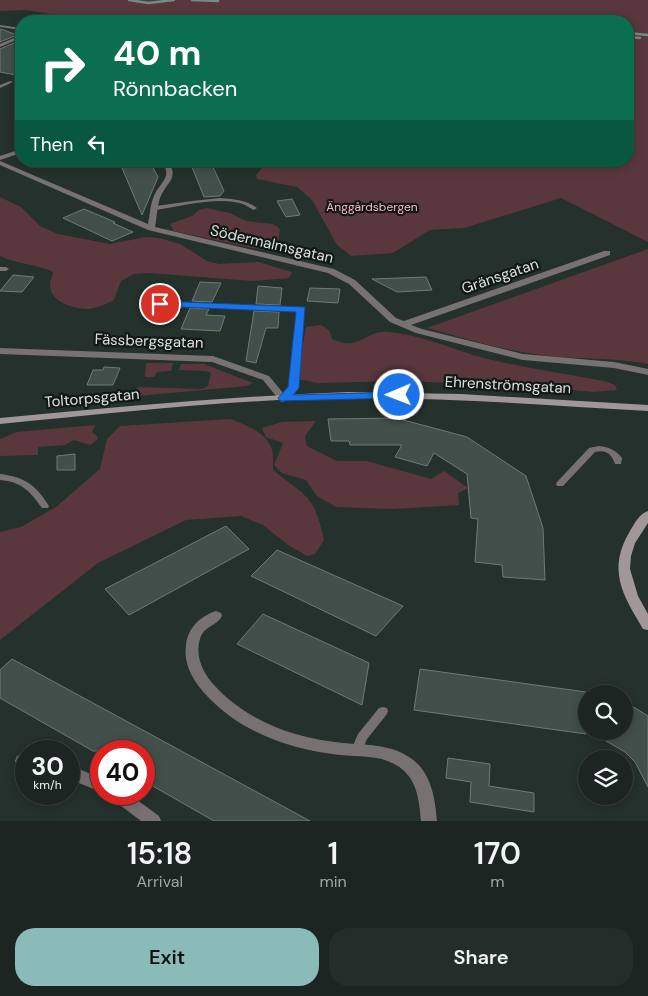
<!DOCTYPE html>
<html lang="en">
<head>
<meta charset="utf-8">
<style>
	body { margin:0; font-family:"DM Sans",sans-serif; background:#252d2a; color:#f1f3f6; height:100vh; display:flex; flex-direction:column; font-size:19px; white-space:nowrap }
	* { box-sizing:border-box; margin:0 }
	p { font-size:16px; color:#a0a5a5 }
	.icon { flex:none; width:28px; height:28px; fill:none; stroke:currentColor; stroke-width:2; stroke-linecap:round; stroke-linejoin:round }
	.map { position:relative; height:821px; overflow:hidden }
	.sheet { display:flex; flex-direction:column; background:#1c2521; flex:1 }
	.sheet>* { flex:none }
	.hud { position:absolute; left:15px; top:15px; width:619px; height:152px; border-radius:20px; box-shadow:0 2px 12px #0003,0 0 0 1px #3a423f; background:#0b6e4f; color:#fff; overflow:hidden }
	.tools { position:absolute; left:578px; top:685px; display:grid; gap:10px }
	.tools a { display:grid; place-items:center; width:55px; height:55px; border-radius:50%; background:#1c2521; box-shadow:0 2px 12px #0003,0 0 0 1px #3a423f; font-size:25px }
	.speed { position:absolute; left:15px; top:740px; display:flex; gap:10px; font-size:25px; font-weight:700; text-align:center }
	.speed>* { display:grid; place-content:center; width:65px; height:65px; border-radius:50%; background:#1c2521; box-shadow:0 2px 12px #0003,0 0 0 1px #3a423f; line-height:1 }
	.speed small { font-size:12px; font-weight:400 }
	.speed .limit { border:8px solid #d22; background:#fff; color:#111 }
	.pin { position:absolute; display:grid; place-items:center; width:42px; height:42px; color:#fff; margin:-21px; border:2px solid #fff; border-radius:50%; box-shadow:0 1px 5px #0007 }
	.me { position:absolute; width:55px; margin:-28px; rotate:269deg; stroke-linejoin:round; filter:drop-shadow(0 0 4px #0008) }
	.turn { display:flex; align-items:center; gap:18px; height:105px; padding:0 15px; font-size:22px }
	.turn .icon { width:65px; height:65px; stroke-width:2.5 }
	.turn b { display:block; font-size:35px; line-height:42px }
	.then { display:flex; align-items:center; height:48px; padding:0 15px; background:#0003; gap:10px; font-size:19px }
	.eta { display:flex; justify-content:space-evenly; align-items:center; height:85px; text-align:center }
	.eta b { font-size:30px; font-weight:600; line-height:35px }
	.primary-button { display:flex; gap:10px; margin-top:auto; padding:10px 15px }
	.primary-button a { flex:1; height:58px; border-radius:20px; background:#8bbbb9; color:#111; font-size:20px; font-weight:600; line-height:58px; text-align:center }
	.primary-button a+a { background:#252d2a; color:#f1f3f6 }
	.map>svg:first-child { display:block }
</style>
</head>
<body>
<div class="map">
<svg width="648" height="821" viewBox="0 0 648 821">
	<rect width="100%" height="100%" fill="#25312c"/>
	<g fill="#59373d">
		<path d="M0 0H648V242L561 198 464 228 430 230 393 253 351 256 337 245 312 200 297 187 257 179 256 175 264 166 263 161H628V21H57L58 15 25 10 0 11Z"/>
		<path d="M0 197 21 207 40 226 58 234 110 244 146 237 159 238 180 244 207 261 219 264 258 262 292 272 289 278 253 281 149 273 134 274 121 281 114 300C106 304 98 308 88 309 74 309 49 302 50 284 50 280 53 276 53 272 36 264 17 264 0 256Z"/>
		<path d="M206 208 230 213 246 221 273 224 280 229 278 244 267 249 252 248 174 231 170 224 192 216 199 210Z"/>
		<path d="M648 249V364C618 358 587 359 557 357 513 353 469 340 427 328Z"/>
		<path d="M321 325 329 330 332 339C361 352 364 330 389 332 419 335 445 346 473 355 515 367 561 373 604 381L615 385 617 390 593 392 543 387 404 381 317 383 297 379 306 327Z"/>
		<path d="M146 363H173L171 371 157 372 154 377H145Z"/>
		<path d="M181 364H204L253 383 247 386 137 396V387L202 389 208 386 211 373 206 371 179 370Z"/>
		<path d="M230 419C244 424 268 433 272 450 274 456 273 464 273 470 308 498 314 495 324 540L315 554 307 556 288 545 263 525 241 516 186 520 98 563 0 640V532L21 527 56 507 100 469 107 439 120 426Z"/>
		<path d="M316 421 305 436 307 446 337 461H367L431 479 444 471 468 488 458 493 459 505 393 509 336 507 317 496 306 480 282 473 274 465 283 443 266 437 262 428 282 422Z"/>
		<path d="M95 425 92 432 98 437 97 440 90 445 74 440 65 445 38 447V455L0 456V439L17 432Z"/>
	</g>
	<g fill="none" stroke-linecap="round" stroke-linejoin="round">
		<g stroke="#708e83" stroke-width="2.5">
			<path d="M129 0 148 3 174 0"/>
			<path d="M192 0 218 1"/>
			<path d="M361 18 370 20"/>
			<path d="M375 20 386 21"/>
			<path d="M391 21H395"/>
			<path d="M628 33 648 35"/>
			<path d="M628 37 640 38"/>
		</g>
	</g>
	<g fill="#424f4a" stroke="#6d7b76">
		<path d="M0 29 4 30 17 35 0 42Z"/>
		<path d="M21 40V76L0 72V49Z"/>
		<path d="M119 161 150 162 158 177 142 215Z"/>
		<path d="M208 166 213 167 224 191 220 196 204 197 192 167Z"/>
		<path d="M292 199 300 215 286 217 277 201Z"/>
		<path d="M84 209 115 222 113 223 133 232 112 241 63 218Z"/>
		<path d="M13 275 34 277 22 292 0 291Z"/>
		<path d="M426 277 432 290 397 292 372 279Z"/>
		<path d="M200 282 221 283 212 302 192 301Z"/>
		<path d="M258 286 282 288 280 305 256 304Z"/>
		<path d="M310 288 340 289 338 303 307 301Z"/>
		<path d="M190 308 209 309 206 315 225 316 220 331 181 329Z"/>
		<path d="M254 311 279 312 278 328H266L256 363 246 361Z"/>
		<path d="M104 367 120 368 113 385H87L93 370H103Z"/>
		<path d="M396 418 467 437 526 476 543 528 545 580 503 577 502 565 475 562 478 519 471 518 467 474 434 453 427 466 395 457 402 445H350L349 441H331L328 419Z"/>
		<path d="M75 454V470H57V456Z"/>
		<path d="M226 526 249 549 129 615 105 589Z"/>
		<path d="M277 550 403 606 376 636 251 576Z"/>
		<path d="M263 614 369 663 362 705 237 644Z"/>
		<path d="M12 659 310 821H214L144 781V751H93L0 698V670Z"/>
		<path d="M420 669 586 692V734L414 710Z"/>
		<path d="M624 701 648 716V787L635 762 625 752 589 731H624Z"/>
		<path d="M448 758 490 764 489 786 534 793V812L470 802 471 782 446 778Z"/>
	</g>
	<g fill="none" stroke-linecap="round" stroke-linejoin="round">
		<g fill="#787172" fill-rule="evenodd">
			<path d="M10 81 13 82 0 88V85Z"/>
			<path d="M220 198C234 199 246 200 257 208L254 210C250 208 247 206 243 204 221 196 180 206 156 210L153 208 156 206 192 201Z"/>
			<path d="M0 267H6L9 269 6 271H0Z"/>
			<path d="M160 302 303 308 304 309 298 388 286 401H280L279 399 290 387 298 311 158 305 157 304Z"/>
			<path d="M599 446C609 447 616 450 622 458L621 464H615C612 454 606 449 595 452L563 486H557L556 484 557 482 589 448Z"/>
			<path d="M0 474C25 477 36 485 49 506L48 508H42C30 491 22 482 0 480Z"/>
			<path d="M383 707 387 708 388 711 387 714 367 739 361 753 357 755 353 753 351 750 358 734 379 708Z"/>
		</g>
		<g fill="#787172" fill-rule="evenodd">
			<path d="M0 25 21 28V30L0 27Z"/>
			<path d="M21 35V38L0 47V44Z"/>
			<path d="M21 149V153L0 160V156Z"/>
			<path d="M0 161 148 224C150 215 150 205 154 196 160 181 173 179 162 161H168C180 179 166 182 160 198 157 207 157 217 155 227L334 269 355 280 396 318 404 321 604 251H610V255L411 325 422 329 523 354 614 362 648 369V375L614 368 523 360 416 333 390 322 349 284 328 273 148 230 0 165Z"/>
			<path d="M0 348 213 356 269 376 288 399 283 402 280 401 263 380 212 362 0 354Z"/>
			<path d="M216 611 221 613 222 616C218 625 205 626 201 636 194 654 202 672 214 685 248 722 294 738 343 743 365 745 390 744 409 757 431 771 435 797 437 821H421C419 799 417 777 396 765 380 755 359 757 340 755 292 750 245 734 210 699 196 685 183 667 186 646 187 629 200 616 216 611Z"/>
			<path d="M22 754 26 756V769L17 766 15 761 17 756Z"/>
			<path d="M69 765 101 778V792L69 779Z"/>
			<path d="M109 794H129L159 816 161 821H141L112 799Z"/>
		</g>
		<g fill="#a19798" fill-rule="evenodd">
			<path d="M349 392 461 394 648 405V411C549 406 450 397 350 398 233 399 116 413 0 424V418C116 407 232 396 349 392Z"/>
			<path d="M648 511V523L635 543 631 556 630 569 638 596 648 614V630L643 629C622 594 607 569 630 531 634 524 640 513 648 511Z"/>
		</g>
	</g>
	<path fill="#1a73e8" stroke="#114b97" d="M160 301 305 307 299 388 293 395 399 392 405 395 399 398 280 401 278 398 288 387 296 312 157 306 155 304Z"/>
	<g text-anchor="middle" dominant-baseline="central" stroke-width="4.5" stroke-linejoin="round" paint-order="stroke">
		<g font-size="12" fill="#fcb7c2" stroke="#121815">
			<text x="372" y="207">Änggårdsbergen</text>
		</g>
		<g font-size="15" fill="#dae1de" stroke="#121815">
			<text transform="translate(272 244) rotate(13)">Södermalmsgatan</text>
			<text transform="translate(500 276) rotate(-19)">Gränsgatan</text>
			<text transform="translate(149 341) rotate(2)">Fässbergsgatan</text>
			<text transform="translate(508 385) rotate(3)">Ehrenströmsgatan</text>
			<text transform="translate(92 398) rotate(-5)">Toltorpsgatan</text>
		</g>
	</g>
</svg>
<div class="tools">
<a><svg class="icon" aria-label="search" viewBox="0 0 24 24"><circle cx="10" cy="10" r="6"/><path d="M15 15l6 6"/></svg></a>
<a><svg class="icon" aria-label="layers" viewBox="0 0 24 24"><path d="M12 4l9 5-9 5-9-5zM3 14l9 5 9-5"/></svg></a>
</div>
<div class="speed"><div>30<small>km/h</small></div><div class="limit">40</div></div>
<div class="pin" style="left:160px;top:304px;background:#d93025"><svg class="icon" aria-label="arrive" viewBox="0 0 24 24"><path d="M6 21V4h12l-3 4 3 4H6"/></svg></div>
<svg class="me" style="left:399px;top:395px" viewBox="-20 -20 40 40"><circle r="17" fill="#1a73e8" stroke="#fff" stroke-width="3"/><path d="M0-11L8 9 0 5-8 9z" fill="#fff"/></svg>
<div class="hud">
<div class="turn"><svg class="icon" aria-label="right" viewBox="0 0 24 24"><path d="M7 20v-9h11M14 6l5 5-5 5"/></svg><div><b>40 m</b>Rönnbacken</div></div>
<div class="then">Then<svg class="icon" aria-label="left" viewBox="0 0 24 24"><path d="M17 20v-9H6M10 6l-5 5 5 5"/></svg></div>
</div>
</div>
<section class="sheet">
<div class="eta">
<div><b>15:18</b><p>Arrival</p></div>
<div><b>1</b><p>min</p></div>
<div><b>170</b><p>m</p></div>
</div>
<div class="primary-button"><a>Exit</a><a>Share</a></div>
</section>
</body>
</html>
